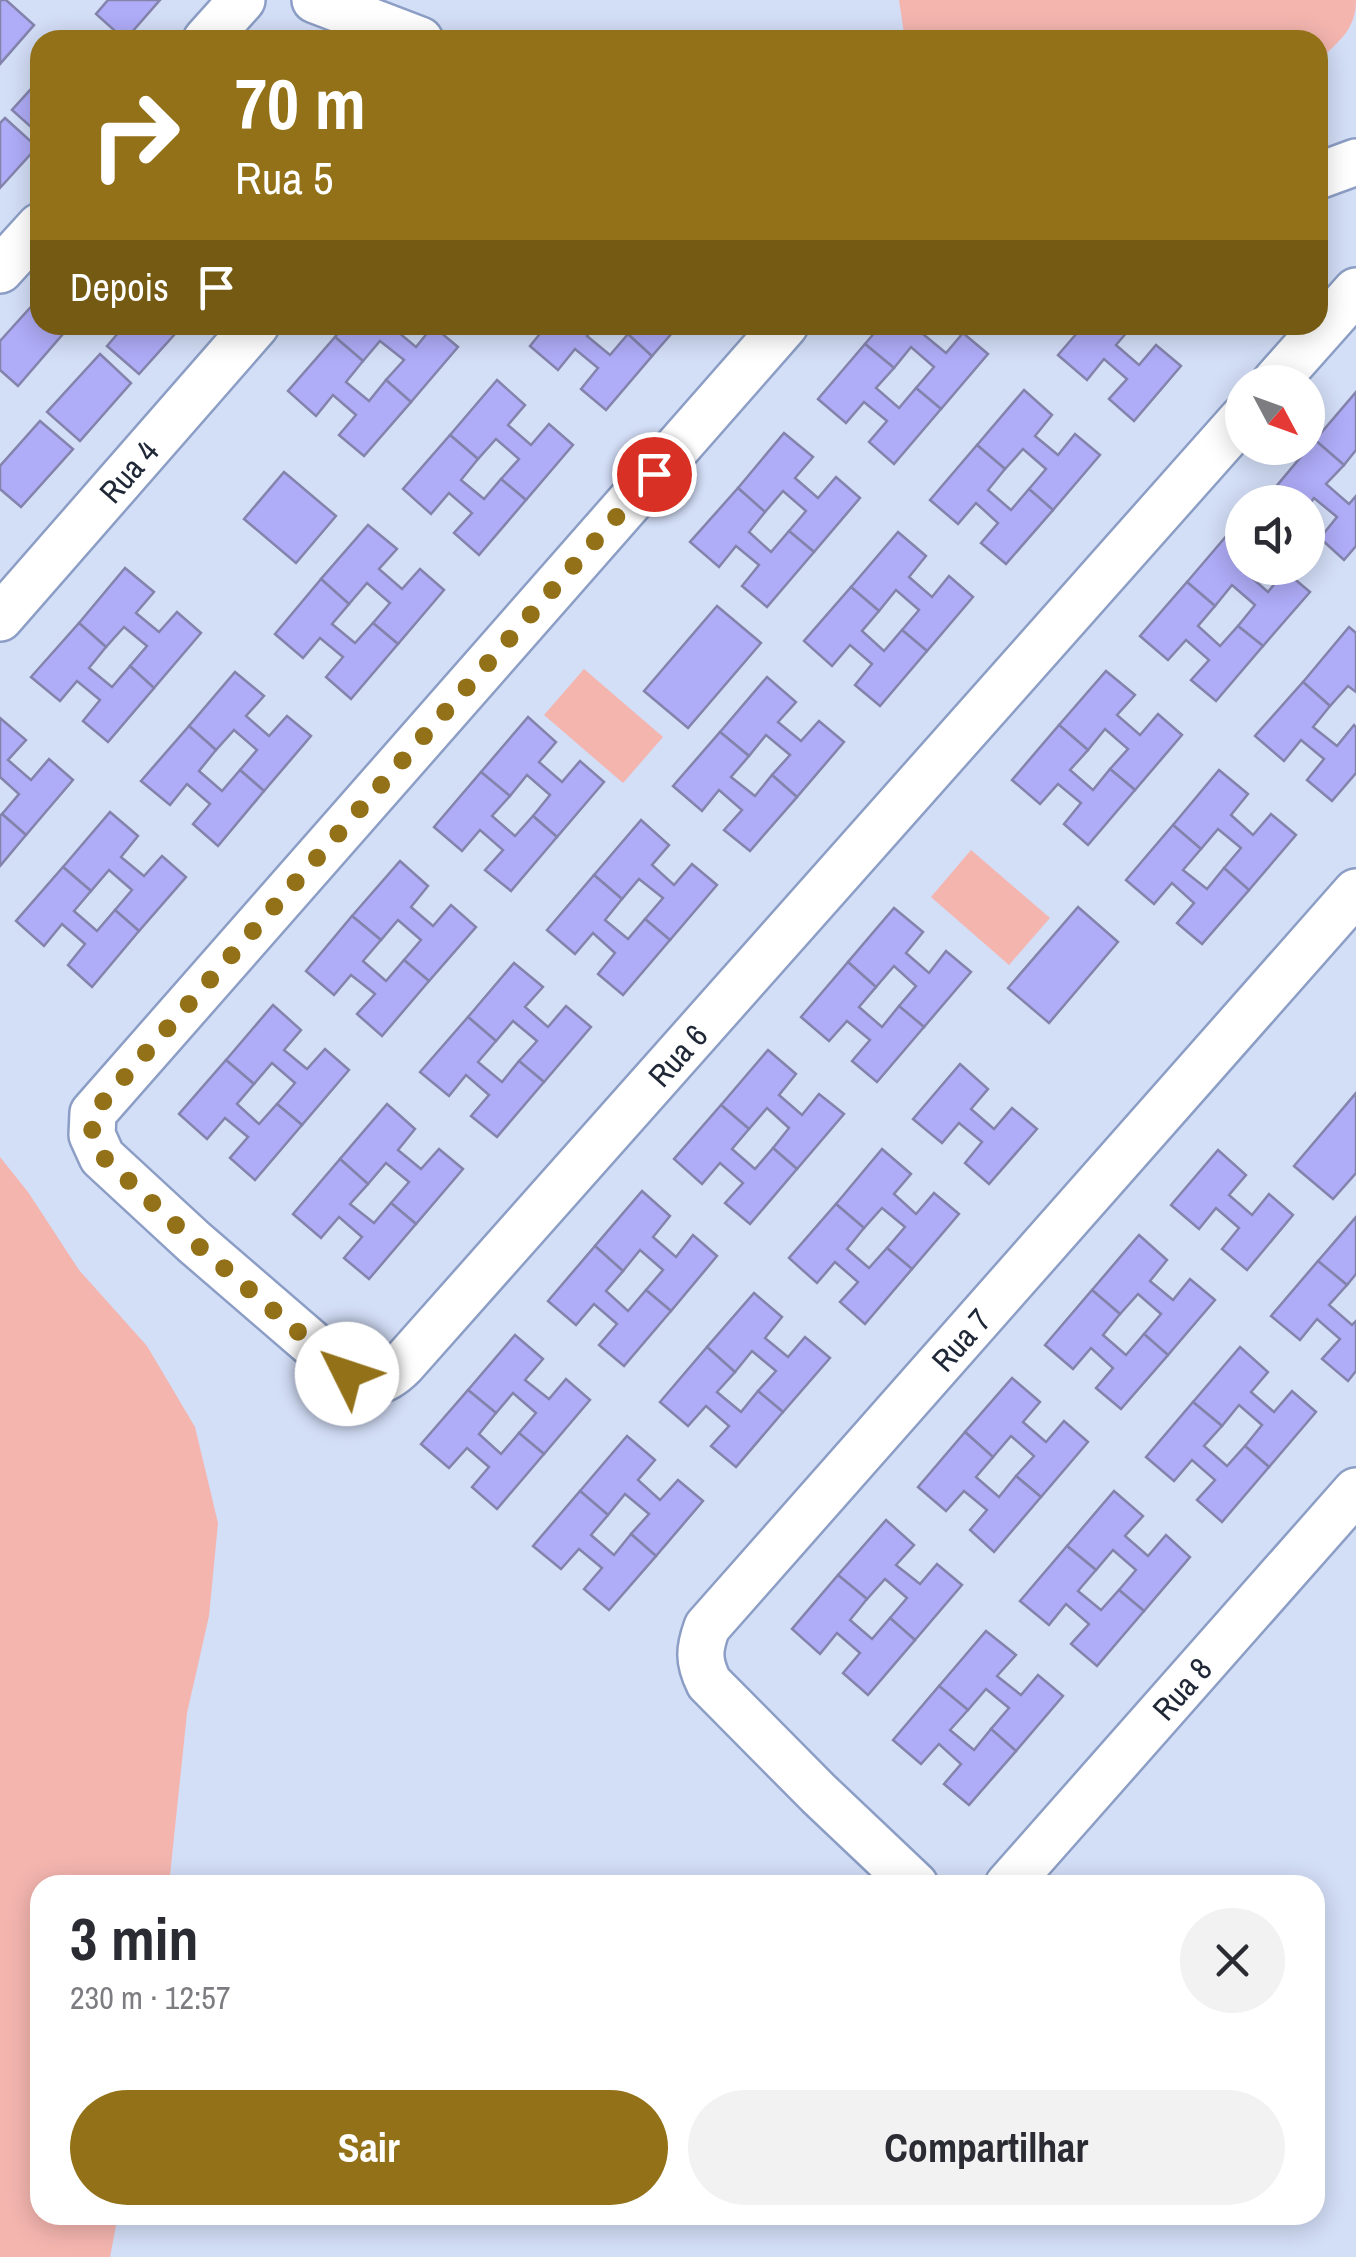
<!DOCTYPE html>
<html lang="pt">
<head>
<meta charset="utf-8">
<style>
	body { margin:0; font-family:"Archivo Narrow",sans-serif; background:#f2f2f3; color:#2b2b33; height:100vh; display:flex; flex-direction:column; font-size:38px; white-space:nowrap }
	* { box-sizing:border-box; margin:0 }
	p { font-size:32px; color:#7c7c81 }
	.icon { flex:none; width:55px; height:55px; fill:none; stroke:currentColor; stroke-width:2; stroke-linecap:round; stroke-linejoin:round }
	.map { position:relative; flex:1; overflow:hidden }
	.panel { position:absolute; left:30px; top:1875px; width:1295px; height:350px; display:flex; flex-direction:column; background:#fff; border-radius:30px; box-shadow:0 5px 25px #0003 }
	.panel>* { flex:none }
	.top-card { position:absolute; left:30px; top:30px; width:1298px; height:305px; border-radius:30px; box-shadow:0 5px 25px #0003; background:#937118; color:#fff; overflow:hidden }
	.needle { width:65px; rotate:131deg }
	.tools { position:absolute; left:1225px; top:365px; display:grid; gap:20px }
	.tools a { display:grid; place-items:center; width:100px; height:100px; border-radius:50%; background:#fff; box-shadow:0 5px 25px #0003; font-size:50px }
	.pin { position:absolute; display:grid; place-items:center; width:85px; height:85px; color:#fff; margin:-42px; border:5px solid #fff; border-radius:50%; box-shadow:0 2px 10px #0007 }
	.me { position:absolute; width:110px; margin:-55px; rotate:311deg; stroke-linejoin:round; filter:drop-shadow(0 0 8px #0008) }
	.turn { display:flex; align-items:center; gap:35px; height:210px; padding:0 40px; font-size:45px }
	.turn .icon { width:130px; height:130px; stroke-width:2.5 }
	.turn b { display:block; font-size:70px; line-height:85px }
	.then { display:flex; align-items:center; height:95px; padding:0 40px; background:#0003; gap:20px; font-size:38px }
	.round { display:grid; place-items:center; flex:none; width:105px; height:105px; border-radius:52px; background:#f2f2f3 }
	.summary { display:flex; align-items:center; justify-content:space-between; height:170px; padding:0 40px }
	h1 { font-size:60px; font-weight:700; line-height:75px }
	.primary-button { display:flex; gap:20px; margin-top:auto; padding:20px 40px }
	.primary-button a { flex:1; height:115px; border-radius:60px; background:#937118; color:#fff; font-size:40px; font-weight:700; line-height:115px; text-align:center }
	.primary-button a+a { background:#f2f2f3; color:#2b2b33 }
	.map>svg:first-child { display:block }
</style>
</head>
<body>
<div class="map">
<svg width="1356" height="2257" viewBox="0 0 1356 2257">
	<rect width="100%" height="100%" fill="#d3def7"/>
	<g fill="#f4b5af">
		<path d="M899 0H1356C1356 30 1338 42 1318 61V40H905Z"/>
		<path d="M584 669 663 737 623 783 544 715Z"/>
		<path d="M971 850 1050 918 1009 965 931 897Z"/>
		<path d="M0 1157 28 1192 79 1270 147 1346 195 1427 218 1523 209 1616 187 1713 169 1885H40V2215H118L110 2257H0Z"/>
	</g>
	<g fill="#afacf8" stroke="#8483ac" stroke-width="2.5">
		<path d="M0 0H6L34 25 0 64Z"/>
		<path d="M108 0H160L125 40 96 14Z"/>
		<path d="M40 79V135L12 110Z"/>
		<path d="M5 118 37 147 0 188V123Z"/>
		<path d="M38 299 40 325 69 327 18 386 0 370V341Z"/>
		<path d="M125 325H183L139 374 107 346Z"/>
		<path d="M345 325H394L392 327 416 347 433 326 458 347 411 402 386 380 404 360 380 341 363 361 335 337Z"/>
		<path d="M547 325H596L587 336 610 355 628 334 652 356 606 410 581 389 598 368 575 349 558 370 530 346Z"/>
		<path d="M636 325H679L652 356 628 334Z"/>
		<path d="M881 325H931L923 334 946 353 963 333 988 354 941 409 916 388 934 367 911 347 894 368 865 344Z"/>
		<path d="M1084 325H1133L1116 345 1139 365 1156 345 1181 366 1134 421 1109 399 1127 379 1104 359 1087 380 1058 355Z"/>
		<path d="M335 337 363 361 346 382 369 401 386 380 411 402 364 456 339 435 356 415 333 395 316 416 288 391Z"/>
		<path d="M865 344 894 368 876 388 899 408 916 388 941 409 894 464 869 442 887 421 864 402 846 423 818 399Z"/>
		<path d="M100 354 131 383 80 441 47 412Z"/>
		<path d="M497 380 525 405 508 425 531 445 549 424 573 445 526 500 501 479 519 459 496 439 478 459 450 435Z"/>
		<path d="M1024 390 1052 415 1035 436 1058 455 1075 434 1100 455 1053 510 1029 489 1046 469 1023 449 1005 469 977 445Z"/>
		<path d="M1356 392V450L1344 465 1315 440Z"/>
		<path d="M40 421 73 449 21 507 0 489V466Z"/>
		<path d="M784 433 813 457 795 478 818 498 836 477 860 498 814 552 789 531 806 511 783 491 765 512 738 488Z"/>
		<path d="M450 435 478 459 461 480 484 499 501 479 526 500 479 555 454 533 472 513 449 493 431 514 403 489Z"/>
		<path d="M1315 440 1344 465 1326 484 1349 504 1356 496V546L1344 560 1320 538 1337 517 1314 498 1308 506V502H1278L1269 495Z"/>
		<path d="M977 445 1005 469 988 490 1011 510 1029 489 1053 510 1006 564 981 543 998 523 976 503 958 524 930 500Z"/>
		<path d="M284 472 336 516 296 563 244 519Z"/>
		<path d="M738 488 765 512 749 532 771 552 789 531 814 552 767 607 742 586 759 565 736 546 719 567 690 542Z"/>
		<path d="M368 525 397 549 379 569 402 589 420 569 444 590 398 644 373 623 390 603 367 583 349 604 321 579Z"/>
		<path d="M1234 527 1242 534V568H1248L1245 572 1268 592 1285 571 1310 592 1263 646 1238 626 1255 605 1232 585 1215 606 1187 582Z"/>
		<path d="M898 532 926 556 909 577 932 597 949 576 973 597 927 651 902 630 919 610 896 590 879 611 851 587Z"/>
		<path d="M125 568 154 592 136 613 159 632 177 612 201 633 154 688 130 666 147 646 124 627 106 647 79 623Z"/>
		<path d="M321 579 349 604 332 624 355 643 373 623 398 644 351 699 326 677 343 657 320 638 303 658 275 634Z"/>
		<path d="M1187 582 1215 606 1198 626 1220 646 1238 626 1263 646 1216 701 1191 680 1209 660 1186 640 1168 660 1140 636Z"/>
		<path d="M851 587 879 611 862 631 884 651 902 630 927 651 880 706 855 685 872 664 850 645 832 666 804 641Z"/>
		<path d="M717 606 761 643 688 728 644 691Z"/>
		<path d="M79 623 106 647 89 668 112 687 130 666 154 688 108 742 83 721 100 700 77 681 60 701 31 677Z"/>
		<path d="M1349 627 1356 633V692L1348 686 1330 706 1303 682Z"/>
		<path d="M1106 671 1135 695 1117 715 1140 735 1158 714 1182 735 1135 790 1110 769 1128 749 1105 729 1088 750 1059 725Z"/>
		<path d="M235 672 264 696 246 716 269 736 287 716 311 736 264 791 240 770 257 750 234 730 216 750 189 726Z"/>
		<path d="M767 677 796 702 778 722 801 741 819 721 844 742 797 797 772 775 790 755 766 735 749 756 720 732Z"/>
		<path d="M1303 682 1330 706 1313 727 1337 746 1354 725 1356 727V773L1332 801 1307 780 1324 759 1301 740 1284 761 1255 736Z"/>
		<path d="M528 717 556 742 539 762 562 782 580 761 604 782 557 837 533 816 550 795 527 775 510 796 481 772Z"/>
		<path d="M0 718 26 740 8 760 31 780 49 759 73 780 26 835 2 814 19 794 0 777Z"/>
		<path d="M1059 725 1088 750 1070 770 1093 790 1110 769 1135 790 1088 845 1064 824 1081 803 1058 784 1040 804 1012 780Z"/>
		<path d="M189 726 216 750 199 771 222 791 240 770 264 791 218 846 193 824 210 804 187 784 170 805 141 781Z"/>
		<path d="M720 732 749 756 731 777 755 796 772 775 797 797 750 851 724 830 742 810 719 790 702 811 673 786Z"/>
		<path d="M1219 770 1248 794 1231 815 1253 835 1271 814 1296 835 1249 890 1224 868 1241 848 1218 829 1201 849 1173 825Z"/>
		<path d="M481 772 510 796 492 816 515 836 533 816 557 837 511 891 485 870 503 850 480 830 462 851 434 827Z"/>
		<path d="M110 812 138 836 121 857 144 876 162 856 186 877 139 931 115 910 132 890 109 870 91 891 63 867Z"/>
		<path d="M2 814 26 835 0 866V816Z"/>
		<path d="M641 820 669 845 652 865 674 885 692 864 717 885 670 940 645 919 663 898 639 879 622 899 594 875Z"/>
		<path d="M1173 825 1201 849 1183 870 1207 889 1224 868 1249 890 1202 944 1177 923 1194 903 1172 883 1154 904 1126 880Z"/>
		<path d="M400 861 428 886 411 907 433 926 451 905 476 927 429 981 404 960 421 940 398 920 381 940 352 916Z"/>
		<path d="M63 867 91 891 74 911 97 931 115 910 139 931 92 987 68 965 85 944 62 924 44 946 16 921Z"/>
		<path d="M594 875 622 899 605 920 628 939 645 919 670 940 623 995 598 974 615 953 593 933 575 954 547 930Z"/>
		<path d="M1078 907 1118 942 1049 1023 1008 988Z"/>
		<path d="M894 908 923 932 906 953 929 973 946 951 971 972 924 1027 899 1006 916 986 894 966 876 987 848 962Z"/>
		<path d="M352 916 381 940 363 961 386 981 404 960 429 981 382 1036 357 1014 375 994 351 975 334 995 306 971Z"/>
		<path d="M848 962 876 987 859 1007 882 1027 899 1006 924 1027 877 1082 852 1061 870 1040 847 1021 829 1041 801 1017Z"/>
		<path d="M514 963 543 987 525 1007 548 1027 566 1006 591 1027 544 1082 519 1061 537 1041 513 1021 496 1041 468 1017Z"/>
		<path d="M273 1005 301 1030 284 1050 307 1069 325 1049 349 1070 302 1125 277 1104 295 1083 272 1063 254 1084 226 1060Z"/>
		<path d="M468 1017 496 1041 478 1062 502 1082 519 1061 544 1082 497 1137 471 1116 489 1095 466 1075 449 1096 420 1072Z"/>
		<path d="M768 1050 796 1074 779 1095 802 1115 819 1094 844 1114 797 1169 773 1148 789 1128 767 1108 749 1129 721 1105Z"/>
		<path d="M226 1060 254 1084 237 1104 259 1124 277 1104 302 1125 255 1180 230 1158 248 1137 225 1118 207 1139 179 1114Z"/>
		<path d="M960 1064 988 1089 971 1109 994 1129 1012 1108 1037 1129 989 1184 965 1163 982 1142 959 1123 942 1143 913 1119Z"/>
		<path d="M1356 1093V1173L1333 1199 1294 1166Z"/>
		<path d="M387 1104 415 1129 398 1150 421 1169 439 1149 463 1169 416 1224 391 1203 409 1182 386 1163 368 1184 340 1159Z"/>
		<path d="M721 1105 749 1129 732 1149 755 1169 773 1148 797 1169 750 1224 725 1203 743 1183 720 1163 702 1184 674 1159Z"/>
		<path d="M882 1149 911 1174 894 1194 916 1214 934 1193 959 1214 912 1269 887 1248 905 1227 882 1208 864 1228 836 1204Z"/>
		<path d="M1218 1150 1246 1175 1229 1195 1252 1215 1269 1194 1293 1215 1247 1270 1222 1249 1239 1228 1216 1208 1199 1229 1171 1205Z"/>
		<path d="M340 1159 368 1184 350 1204 374 1223 391 1203 416 1224 369 1279 344 1258 362 1237 339 1217 321 1238 293 1214Z"/>
		<path d="M642 1191 670 1216 653 1237 676 1257 693 1235 717 1256 671 1311 646 1290 663 1270 640 1250 623 1271 595 1246Z"/>
		<path d="M836 1204 864 1228 847 1249 869 1268 887 1248 912 1269 865 1324 840 1302 858 1282 835 1262 817 1283 789 1258Z"/>
		<path d="M1356 1217V1274L1347 1285 1318 1261Z"/>
		<path d="M1139 1235 1167 1260 1150 1281 1173 1300 1190 1279 1215 1300 1168 1355 1144 1334 1161 1314 1138 1294 1120 1314 1092 1290Z"/>
		<path d="M595 1246 623 1271 606 1291 628 1311 646 1290 671 1311 624 1366 599 1345 617 1324 594 1304 576 1325 548 1301Z"/>
		<path d="M1318 1261 1347 1285 1329 1305 1352 1325 1356 1321V1371L1348 1381 1322 1359 1340 1339 1317 1319 1300 1340 1271 1316Z"/>
		<path d="M1092 1290 1120 1314 1103 1335 1126 1355 1144 1334 1168 1355 1121 1409 1096 1388 1113 1368 1091 1348 1073 1369 1045 1345Z"/>
		<path d="M754 1293 782 1317 765 1338 788 1357 805 1337 830 1358 783 1412 758 1391 776 1371 752 1351 735 1372 707 1347Z"/>
		<path d="M515 1335 543 1359 525 1380 549 1399 566 1379 590 1400 544 1454 519 1433 536 1413 513 1393 496 1413 468 1390Z"/>
		<path d="M707 1347 735 1372 717 1392 741 1412 758 1391 783 1412 736 1467 711 1446 729 1426 706 1406 688 1426 660 1402Z"/>
		<path d="M1240 1347 1268 1372 1251 1392 1274 1412 1292 1391 1316 1412 1269 1467 1245 1446 1262 1425 1239 1405 1222 1426 1193 1402Z"/>
		<path d="M1012 1378 1040 1402 1023 1422 1046 1442 1064 1421 1088 1442 1041 1497 1016 1476 1034 1456 1011 1436 993 1457 965 1432Z"/>
		<path d="M468 1390 496 1413 479 1434 501 1454 519 1433 544 1454 497 1509 472 1487 489 1467 467 1448 449 1468 421 1444Z"/>
		<path d="M1193 1402 1222 1426 1204 1446 1227 1466 1245 1446 1269 1467 1222 1522 1197 1500 1215 1480 1192 1460 1174 1481 1146 1457Z"/>
		<path d="M965 1432 993 1457 976 1477 999 1497 1016 1476 1041 1497 994 1552 970 1530 987 1510 964 1491 946 1511 918 1487Z"/>
		<path d="M627 1436 655 1460 638 1480 660 1500 678 1480 703 1501 656 1556 631 1534 649 1514 625 1494 608 1515 580 1491Z"/>
		<path d="M580 1491 608 1515 591 1535 614 1555 631 1534 656 1556 609 1610 584 1589 602 1568 579 1549 561 1569 533 1546Z"/>
		<path d="M1114 1491 1143 1516 1125 1536 1148 1556 1166 1535 1190 1557 1144 1611 1119 1590 1136 1570 1113 1550 1096 1570 1067 1546Z"/>
		<path d="M886 1520 914 1545 896 1565 920 1584 937 1564 962 1585 915 1640 890 1618 907 1598 885 1579 867 1599 838 1575Z"/>
		<path d="M1067 1546 1096 1570 1078 1591 1101 1610 1119 1590 1144 1611 1097 1666 1071 1644 1089 1624 1066 1604 1049 1625 1020 1601Z"/>
		<path d="M838 1575 867 1599 850 1620 872 1639 890 1618 915 1640 868 1695 843 1673 860 1653 837 1633 820 1654 792 1629Z"/>
		<path d="M986 1631 1016 1655 997 1676 1021 1695 1038 1675 1063 1696 1016 1751 991 1729 1009 1708 986 1689 968 1710 939 1686Z"/>
		<path d="M939 1686 968 1710 950 1730 974 1750 991 1729 1016 1751 969 1805 944 1784 961 1764 939 1744 921 1764 893 1740Z"/>
	</g>
	<g fill="none" stroke-linecap="round" stroke-linejoin="round">
		<g stroke="#8c9ec5" stroke-width="50">
			<g id="minor">
				<path d="M315 0 420 40"/>
				<path d="M206 40 242 0"/>
				<path d="M1318 176 1356 162"/>
				<path d="M0 270 40 226"/>
				<path id="s1" d="M785 325 93 1113 92 1135 102 1157 194 1242 347 1374C372 1386 384 1383 403 1364L1242 419"/>
				<path d="M1275 382 1356 291"/>
				<path id="s2" d="M0 618 256 325"/>
				<path id="s3" d="M915 1885 819 1794 709 1683C698 1661 699 1649 707 1627L1356 892"/>
				<path id="s4" d="M1008 1885 1356 1491"/>
			</g>
		</g>
		<use href="#minor" stroke="#fff" stroke-width="45"/>
	</g>
	<g fill="none" stroke-linecap="round" stroke-linejoin="round">
		<path stroke="#937118" stroke-width="18" stroke-dasharray="0 32.4" d="M347 1374 194 1242 102 1156 92 1135 93 1113 654 474"/>
	</g>
	<g text-anchor="middle" dominant-baseline="central" stroke-width="10" stroke-linejoin="round" paint-order="stroke">
		<g font-size="32" fill="#202837" stroke="#d3def7">
			<text stroke="none"><textPath href="#s2" startOffset="195">Rua 4</textPath></text>
			<text stroke="none"><textPath href="#s1" startOffset="1898">Rua 6</textPath></text>
			<text stroke="none"><textPath href="#s3" startOffset="730">Rua 7</textPath></text>
			<text stroke="none"><textPath href="#s4" startOffset="262">Rua 8</textPath></text>
		</g>
	</g>
</svg>
<div class="tools">
<a><svg class="needle" viewBox="-14 -14 28 28"><path d="M0-13l5 13h-10z" fill="#e53935"/><path d="M0 13l5-13h-10z" fill="#7c7c81"/></svg></a>
<a><svg class="icon" aria-label="sound" viewBox="0 0 24 24"><path d="M4 9h4l5-4v14l-5-4H4zM17 9q2 3 0 6"/></svg></a>
</div>
<div class="pin" style="left:654px;top:474px;background:#d93025"><svg class="icon" aria-label="arrive" viewBox="0 0 24 24"><path d="M6 21V4h12l-3 4 3 4H6"/></svg></div>
<svg class="me" style="left:347px;top:1374px" viewBox="-20 -20 40 40"><circle r="19" fill="#fff"/><path d="M0-13L10 11 0 6-10 11z" fill="#937118"/></svg>
<div class="top-card">
<div class="turn"><svg class="icon" aria-label="right" viewBox="0 0 24 24"><path d="M7 20v-9h11M14 6l5 5-5 5"/></svg><div><b>70 m</b>Rua 5</div></div>
<div class="then">Depois<svg class="icon" aria-label="arrive" viewBox="0 0 24 24"><path d="M6 21V4h12l-3 4 3 4H6"/></svg></div>
</div>
<section class="panel">
<div class="summary"><div><h1>3 min</h1><p>230 m · 12:57</p></div><a class="round"><svg class="icon" aria-label="close" viewBox="0 0 24 24"><path d="M6 6l12 12M18 6L6 18"/></svg></a></div>
<div class="primary-button"><a>Sair</a><a>Compartilhar</a></div>
</section>
</div>
</body>
</html>
